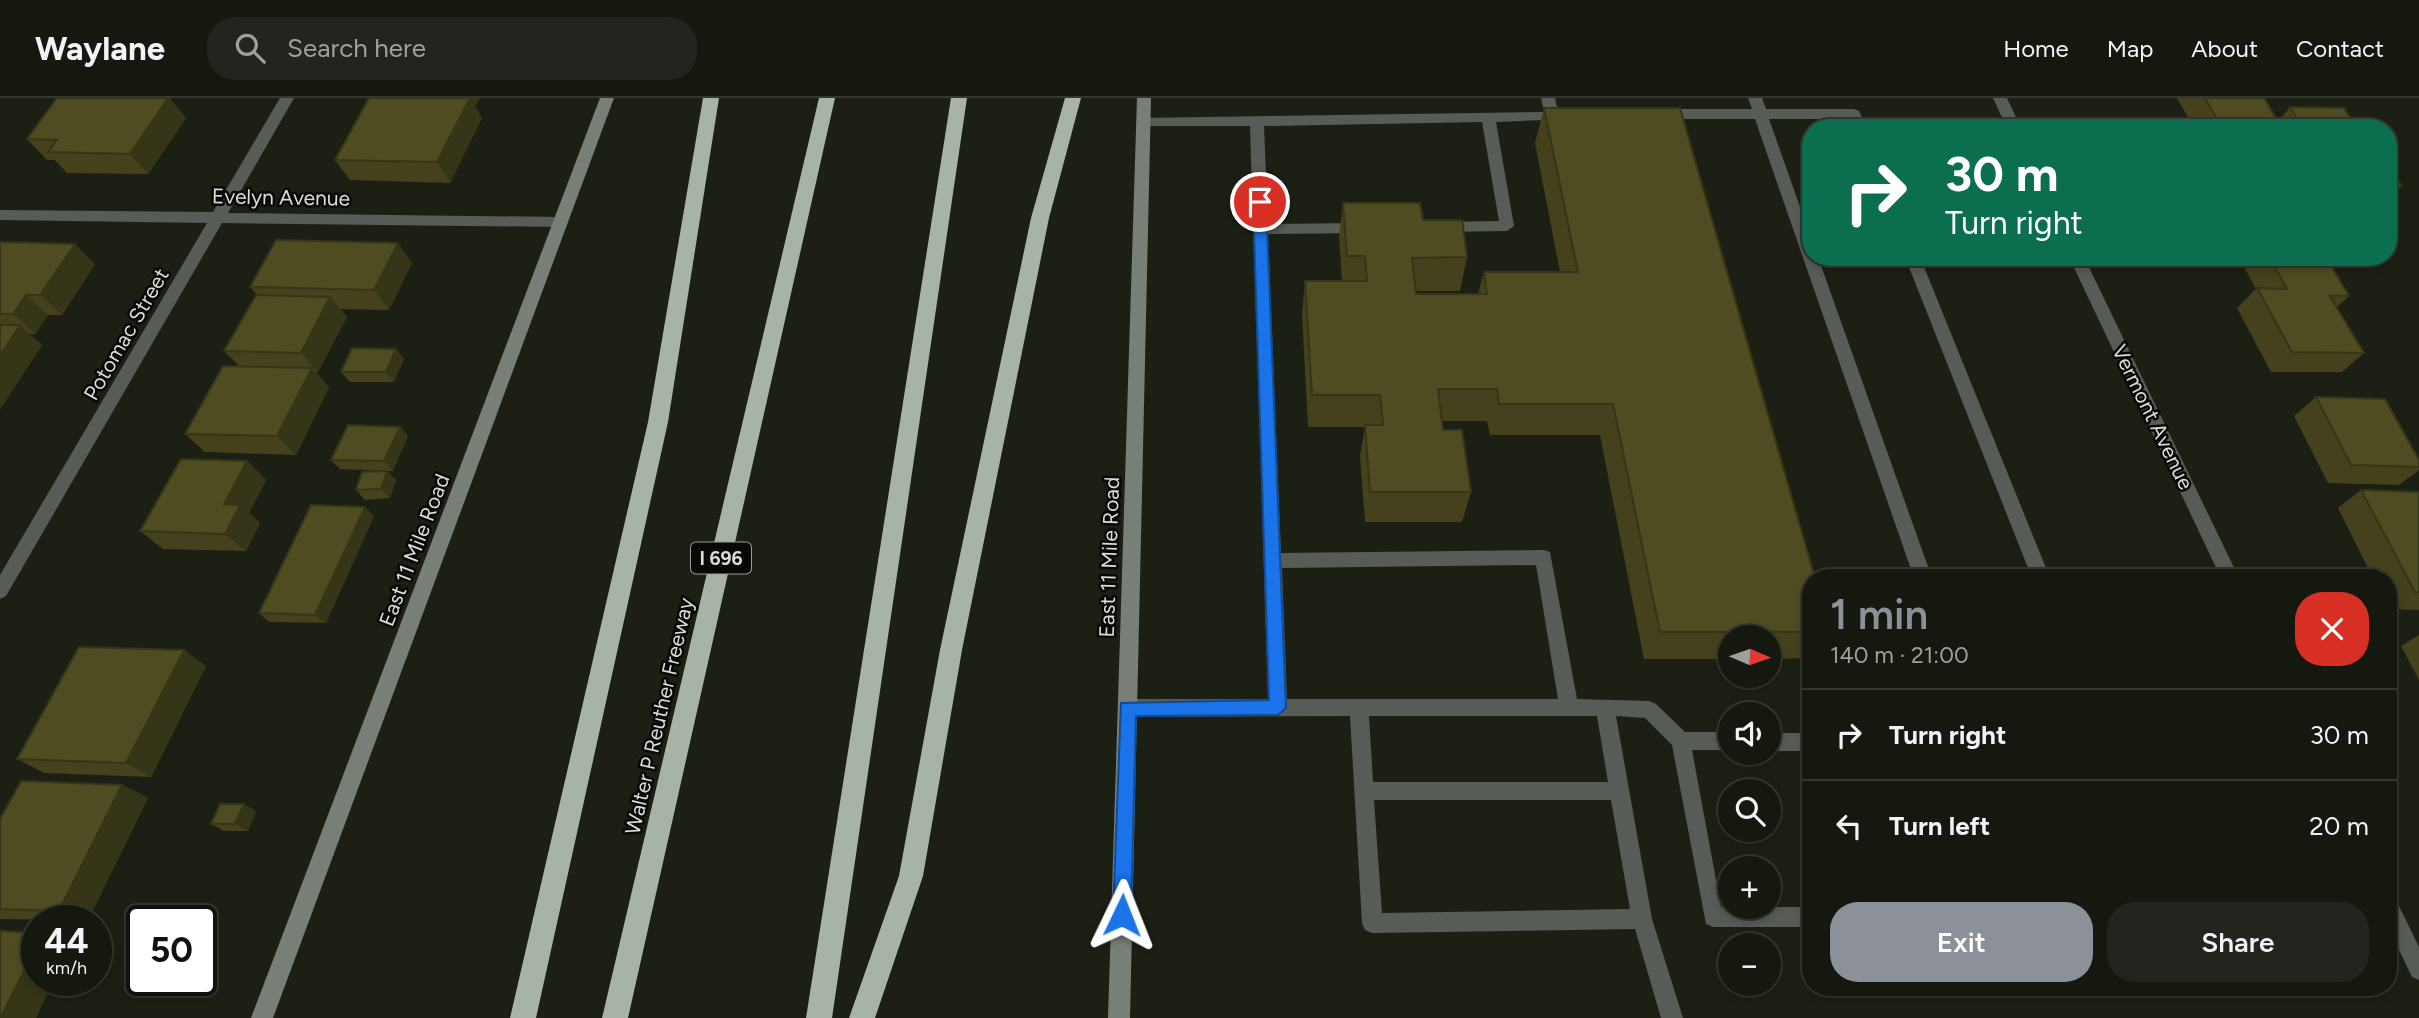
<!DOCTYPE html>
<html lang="en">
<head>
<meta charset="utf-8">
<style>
	body { margin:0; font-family:Figtree,sans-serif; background:#22251d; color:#f1f3f6; height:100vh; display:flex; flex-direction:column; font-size:26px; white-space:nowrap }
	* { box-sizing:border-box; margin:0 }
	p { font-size:23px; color:#9da09e }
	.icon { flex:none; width:38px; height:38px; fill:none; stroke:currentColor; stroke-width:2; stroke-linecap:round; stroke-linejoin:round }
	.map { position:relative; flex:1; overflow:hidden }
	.side { position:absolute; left:1802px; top:471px; width:595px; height:427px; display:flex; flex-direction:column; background:#15180f; border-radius:28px; box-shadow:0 4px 10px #0003,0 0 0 2px #34372f }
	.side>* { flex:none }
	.hud { position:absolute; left:1802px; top:21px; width:595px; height:147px; border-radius:28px; box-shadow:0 4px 10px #0003,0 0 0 2px #34372f; background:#0b6e4f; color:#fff; overflow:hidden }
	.needle { width:46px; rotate:92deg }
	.controls { position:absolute; left:1718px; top:527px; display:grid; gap:14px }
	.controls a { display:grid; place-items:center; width:63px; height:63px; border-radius:50%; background:#15180f; box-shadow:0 4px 10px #0003,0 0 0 2px #34372f; font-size:35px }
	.speed { position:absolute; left:21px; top:807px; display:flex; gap:14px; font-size:35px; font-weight:700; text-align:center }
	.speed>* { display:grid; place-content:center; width:91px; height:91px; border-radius:50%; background:#15180f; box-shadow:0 4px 10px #0003,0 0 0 2px #34372f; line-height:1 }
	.speed small { font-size:18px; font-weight:400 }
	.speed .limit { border:4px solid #111; border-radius:10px; background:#fff; color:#111 }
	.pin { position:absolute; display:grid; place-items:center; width:60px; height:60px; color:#fff; margin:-30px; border:4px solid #fff; border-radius:50%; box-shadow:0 2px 7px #0007 }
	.me { position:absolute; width:77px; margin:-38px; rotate:2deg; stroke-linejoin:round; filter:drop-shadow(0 0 5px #0008) }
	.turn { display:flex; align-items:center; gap:24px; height:147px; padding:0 28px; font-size:32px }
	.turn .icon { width:91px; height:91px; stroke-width:2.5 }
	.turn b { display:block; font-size:49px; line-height:60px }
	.round { display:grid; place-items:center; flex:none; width:74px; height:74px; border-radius:28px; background:#22251d }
	.head { display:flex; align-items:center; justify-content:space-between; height:119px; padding:0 28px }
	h1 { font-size:42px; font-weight:600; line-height:52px; color:#8c9099 }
	.action { display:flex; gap:14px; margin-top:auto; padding:14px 28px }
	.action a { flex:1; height:80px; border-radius:28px; background:#8c9099; color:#fff; font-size:28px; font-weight:600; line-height:80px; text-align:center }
	.action a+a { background:#22251d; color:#f1f3f6 }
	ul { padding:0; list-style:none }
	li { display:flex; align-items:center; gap:21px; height:91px; padding:0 28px; border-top:2px solid #34372f }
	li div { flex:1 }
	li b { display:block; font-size:26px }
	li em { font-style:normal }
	header { display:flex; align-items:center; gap:42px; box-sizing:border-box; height:98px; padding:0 35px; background:#15180f; border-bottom:2px solid #34372f }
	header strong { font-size:33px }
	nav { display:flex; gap:38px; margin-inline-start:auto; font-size:24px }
	.search { width:490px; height:63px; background:#22251d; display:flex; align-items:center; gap:18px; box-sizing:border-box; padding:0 24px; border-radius:28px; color:#9da09e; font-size:26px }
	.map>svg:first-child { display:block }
</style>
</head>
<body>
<header>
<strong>Waylane</strong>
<div class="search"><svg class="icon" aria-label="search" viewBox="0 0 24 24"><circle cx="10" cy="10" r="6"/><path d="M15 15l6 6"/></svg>Search here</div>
<nav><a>Home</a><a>Map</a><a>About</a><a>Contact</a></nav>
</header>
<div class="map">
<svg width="2419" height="920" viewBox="0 0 2419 920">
	<rect width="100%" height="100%" fill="#1c2014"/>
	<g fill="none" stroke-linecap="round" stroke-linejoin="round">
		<g fill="#575c57" fill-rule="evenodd">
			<path d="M1541 0H1555L1558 13 1570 15V21L1496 24 1514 128 1507 133 1439 134 1432 129 1439 124 1499 123 1482 24 1264 28 1268 126 1362 125 1369 130 1362 135 1268 136 1281 455 1544 452 1550 454 1577 601 1649 603 1656 606 1685 634H1731V652H1692L1721 809H1811V829H1713L1706 826 1672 647 1645 620 1616 618 1652 821 1683 920H1661L1635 831 1372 835 1365 832 1362 825 1350 618 1127 619 1120 616 1118 610 1120 604 1127 601H1268L1250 28H1143L1138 26V20L1544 14ZM1536 467 1558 601H1287L1282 470ZM1369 618H1597L1608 684H1373ZM1374 702H1611L1630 811 1382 815Z"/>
			<path d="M1748 0H1762L1766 11H1854L1859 13 1867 30H1853L1849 21H1769L1811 140V159H1818L1932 480H1914L1755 21H1659L1652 16 1659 11H1752Z"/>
			<path d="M1905 159H1920L2050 480H2032Z"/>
			<rect x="1769" y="635" width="42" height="18"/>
		</g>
		<g fill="#575c57" fill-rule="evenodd">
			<path d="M280 0H294L228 115 561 119 568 124 561 129 222 125 6 498 0 501V477L207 125 0 122V112L213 114Z"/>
			<path d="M1993 0H2007L2021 30H2007Z"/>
			<path d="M2069 159H2084L2239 480H2221Z"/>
			<path d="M2389 799 2396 802 2419 849V882L2412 879 2389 831Z"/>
		</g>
		<g fill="#777f77" fill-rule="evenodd">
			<path d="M600 0H614L273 920H251Z"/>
			<path d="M1137 0H1151L1130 920H1108Z"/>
		</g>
		<g fill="#a6b3a6" fill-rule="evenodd">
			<path d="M703 0H719L668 324 536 920H510L648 324Z"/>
			<path d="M819 0H835L628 920H602Z"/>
			<path d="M951 0H967L832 920H806Z"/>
			<path d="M1065 0H1081L1049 120 962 552 923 778 875 920H849L899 778 940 552 1031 120Z"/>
		</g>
	</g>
	<g fill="#44411c">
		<path d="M57 0H171L170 1 186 20 148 76 67 75 55 62H47L27 41Z"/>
		<path d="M2177 0H2264L2279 25 2274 30H2194Z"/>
		<path d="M475 9 482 20 450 85 350 82 335 62Z"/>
		<path d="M2290 9 2357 30H2286L2281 20Z"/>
		<path d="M1544 10 1811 480V557L1808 560 1769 561V539H1731V561H1644L1600 337H1490L1487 323H1442L1443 332 1471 394 1462 424H1365L1360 358 1365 329H1308L1302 216 1305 183H1342L1339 139 1343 105 1423 122 1467 159 1460 193H1416V196H1478L1484 174H1560L1535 45Z"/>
		<path d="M2389 68 2402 88 2391 99H2389Z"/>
		<path d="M0 144 95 166 62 217H48L35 236H29L42 247 0 311Z"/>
		<path d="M2242 159H2326L2349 198 2337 209 2364 255 2342 274H2271L2237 210 2256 191 2240 162Z"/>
		<path d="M412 165 389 212 340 211 347 219 318 274H316L329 289 296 357 205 354 185 336 239 268 224 253 257 197 250 189Z"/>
		<path d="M396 251 404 261 394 284H350L341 274Z"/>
		<path d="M2316 299 2419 362V372L2399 387 2328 385 2294 318Z"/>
		<path d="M400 329 408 338 393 373H387L396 382 390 400 365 402 356 392 386 373 340 371 331 362Z"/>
		<path d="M247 363 266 382 249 415 260 425 246 453 163 451 140 433Z"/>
		<path d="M2361 392 2419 394V512L2389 511V480H2373L2338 410Z"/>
		<path d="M374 418 326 525 269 524 259 515Z"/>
		<path d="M2419 537V582L2401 548Z"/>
		<path d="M206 568 151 679 44 675 17 661Z"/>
		<path d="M122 687 148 700 88 822 0 821V721Z"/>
		<path d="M256 713 248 733H224L211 726Z"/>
	</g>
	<g fill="#373517">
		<path d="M168 0H169L186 20 148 76 130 56Z"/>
		<path d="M468 0H480L475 9 482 20 450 85 437 64Z"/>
		<path d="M398 145 412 165 389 212 374 192Z"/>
		<path d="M75 146 95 166 62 217 40 197Z"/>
		<path d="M26 197 48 217 35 236 13 216Z"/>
		<path d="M330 199 347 219 318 274 301 255Z"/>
		<path d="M20 227 42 247 0 311V257Z"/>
		<path d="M396 251 404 261 394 284 386 274Z"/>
		<path d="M312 270 329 289 296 357 277 338Z"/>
		<path d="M400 329 408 338 393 373 384 363Z"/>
		<path d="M247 363 266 382 249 415 260 425 246 453 225 436 224 406Z"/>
		<path d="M387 373 396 382 390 400 381 391Z"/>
		<path d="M365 409 374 418 326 525 315 517Z"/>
		<path d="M184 552 206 568 151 679 126 665Z"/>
		<path d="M122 687 148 700 88 822H83L59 813Z"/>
		<path d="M244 706 256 713 248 733 235 726Z"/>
		<path d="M37 848V882H54L36 920H0Z"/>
	</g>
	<g fill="#4f4c21" stroke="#373517" stroke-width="2">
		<path d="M57 0H168L130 56 48 54 57 42 27 41Z"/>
		<path d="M369 0H470L437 64 335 62Z"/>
		<path d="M2205 0H2264L2279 25 2218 23Z"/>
		<path d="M2290 9 2344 10 2357 30H2303Z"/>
		<path d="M1544 10H1680L1815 480H1811V534H1660L1613 306H1499L1497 291H1438L1443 332H1462L1471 394H1370L1365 327H1383L1380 297H1312L1305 183H1367L1365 158H1347L1343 105H1420L1423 122H1462L1467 159 1412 160 1416 196H1487L1484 174H1578Z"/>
		<path d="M2389 68 2402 88H2389Z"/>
		<path d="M276 142 398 145 374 192 250 189Z"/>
		<path d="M0 144 75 146 40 197H26L13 216H0Z"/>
		<path d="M2269 159H2326L2349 198H2330L2364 255 2292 254 2257 190 2287 191Z"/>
		<path d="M256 197 330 199 301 255 224 253Z"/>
		<path d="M0 227H20L0 257Z"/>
		<path d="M352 250 396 251 386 274H341Z"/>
		<path d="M223 268 312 270 277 338 185 336Z"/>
		<path d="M2316 299 2385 301 2419 362V369L2351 367Z"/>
		<path d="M348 327 400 329 384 363 331 362Z"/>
		<path d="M181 361 247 363 224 406 240 407 225 436 140 433Z"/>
		<path d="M387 373 381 391 356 392 362 374Z"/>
		<path d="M2361 392 2419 394V494H2415Z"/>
		<path d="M311 407 365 409 315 517 259 515Z"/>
		<path d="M79 549 184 552 126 665 17 661Z"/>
		<path d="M21 683 122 687 59 813 0 811V721Z"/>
		<path d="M220 706H244L235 726H211Z"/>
		<path d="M0 833 37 835V848L0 920Z"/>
	</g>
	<path fill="#1a73e8" stroke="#114b97" stroke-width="2" d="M1260 99 1266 104 1286 610 1278 617 1136 618 1131 817 1129 823 1122 826 1115 823 1113 817 1121 605 1269 602 1253 104Z"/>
	<g text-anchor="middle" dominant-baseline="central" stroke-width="5" stroke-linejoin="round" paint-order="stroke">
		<rect fill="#070905" stroke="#9b9e97" stroke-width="2" x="691" y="444.5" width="60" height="31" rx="5"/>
		<g font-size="19" font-weight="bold" fill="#daded6">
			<text x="721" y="460">I 696</text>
		</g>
		<g font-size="21" fill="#daded6" stroke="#070905">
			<text transform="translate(281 99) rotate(1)">Evelyn Avenue</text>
			<text transform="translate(126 236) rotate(-60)">Potomac Street</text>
			<text transform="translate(2153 319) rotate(64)">Vermont Avenue</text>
			<text transform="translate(414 452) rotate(-69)">East 11 Mile Road</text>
			<text transform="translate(1109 459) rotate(-88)">East 11 Mile Road</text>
			<text transform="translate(659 618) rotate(-77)">Walter P Reuther Freeway</text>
		</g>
	</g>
</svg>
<div class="controls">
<a><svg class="needle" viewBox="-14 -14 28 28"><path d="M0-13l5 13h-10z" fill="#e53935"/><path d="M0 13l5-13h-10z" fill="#9da09e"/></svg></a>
<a><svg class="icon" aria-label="sound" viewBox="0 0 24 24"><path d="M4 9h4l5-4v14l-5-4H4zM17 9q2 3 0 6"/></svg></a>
<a><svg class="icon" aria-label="search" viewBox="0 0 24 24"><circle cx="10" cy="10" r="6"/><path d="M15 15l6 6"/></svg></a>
<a>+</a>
<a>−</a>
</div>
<div class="speed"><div>44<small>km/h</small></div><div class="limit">50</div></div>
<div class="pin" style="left:1260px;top:104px;background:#d93025"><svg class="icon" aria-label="arrive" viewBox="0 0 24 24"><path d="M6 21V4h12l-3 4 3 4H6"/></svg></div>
<svg class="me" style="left:1122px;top:817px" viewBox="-20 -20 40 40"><path d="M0-17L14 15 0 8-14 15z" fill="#1a73e8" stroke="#fff" stroke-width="4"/></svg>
<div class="hud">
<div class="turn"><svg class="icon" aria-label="right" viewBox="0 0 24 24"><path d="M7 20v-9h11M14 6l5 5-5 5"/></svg><div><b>30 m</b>Turn right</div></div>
</div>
<section class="side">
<div class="head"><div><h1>1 min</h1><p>140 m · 21:00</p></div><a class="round" style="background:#d93025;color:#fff"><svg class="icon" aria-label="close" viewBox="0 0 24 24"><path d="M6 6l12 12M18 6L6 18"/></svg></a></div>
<ul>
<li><svg class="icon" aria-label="right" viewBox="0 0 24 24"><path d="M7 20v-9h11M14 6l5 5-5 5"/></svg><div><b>Turn right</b></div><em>30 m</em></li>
<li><svg class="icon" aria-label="left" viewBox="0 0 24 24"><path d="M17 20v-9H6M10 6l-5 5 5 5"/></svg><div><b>Turn left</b></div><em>20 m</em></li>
</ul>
<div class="action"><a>Exit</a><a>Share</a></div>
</section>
</div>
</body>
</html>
